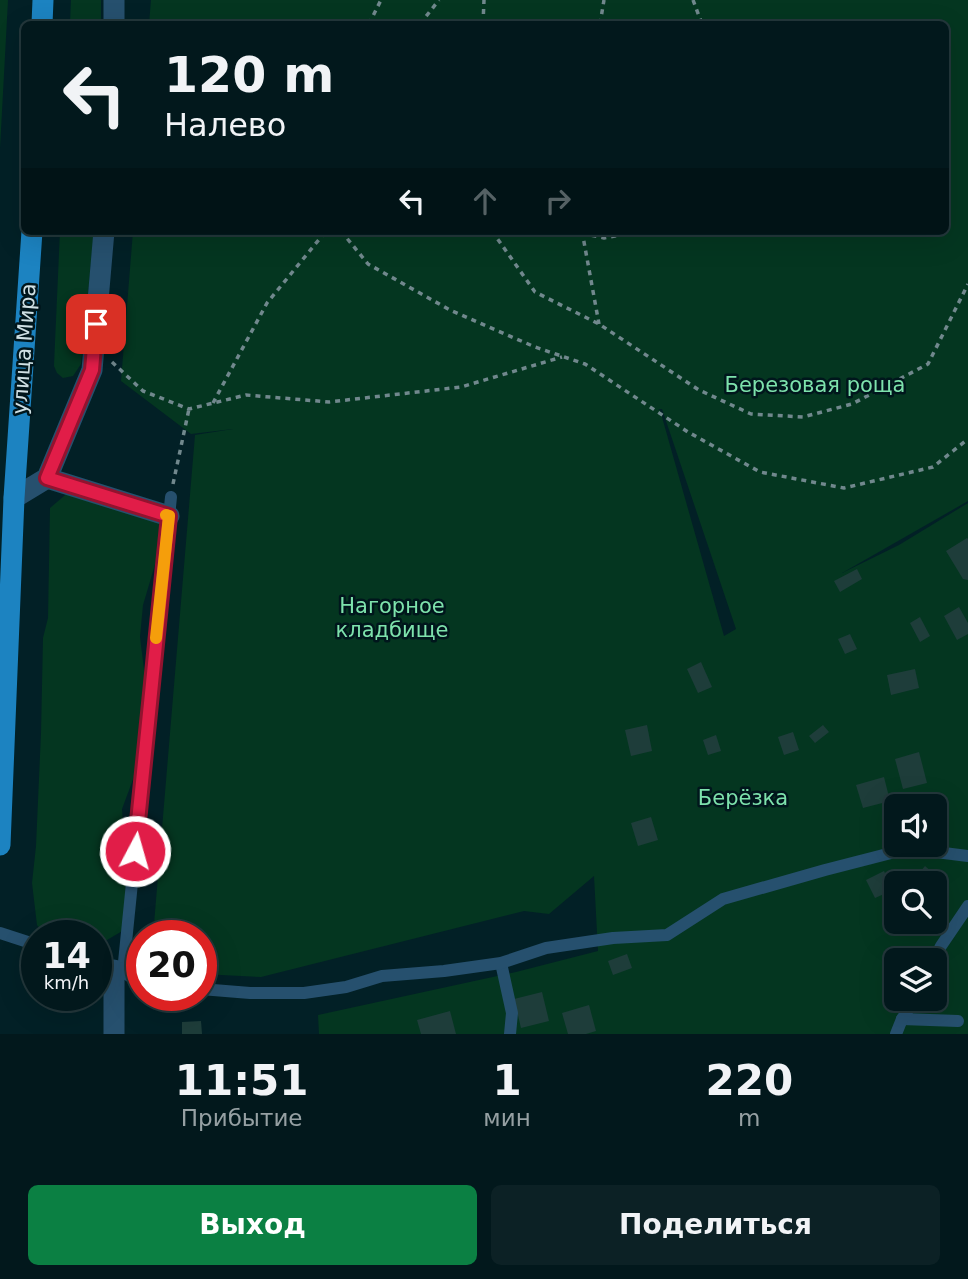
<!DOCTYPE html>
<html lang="ru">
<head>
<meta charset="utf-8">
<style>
	body { margin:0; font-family:"DejaVu Sans",sans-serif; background:#0c2125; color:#f1f3f6; height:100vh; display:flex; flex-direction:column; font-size:26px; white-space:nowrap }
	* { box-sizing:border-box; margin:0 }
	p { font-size:23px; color:#96a0a3 }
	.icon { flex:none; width:38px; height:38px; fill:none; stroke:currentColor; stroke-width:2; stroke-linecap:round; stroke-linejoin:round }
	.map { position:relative; height:1034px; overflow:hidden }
	.sheet { display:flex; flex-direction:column; background:#02181c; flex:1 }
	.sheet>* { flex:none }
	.banner { position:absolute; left:21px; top:21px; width:928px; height:214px; border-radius:10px; box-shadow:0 7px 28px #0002,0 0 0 2px #23373b; background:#02181c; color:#f1f3f6; overflow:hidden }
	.fabs { position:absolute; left:884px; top:794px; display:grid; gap:14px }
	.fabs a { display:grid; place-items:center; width:63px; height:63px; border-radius:10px; background:#02181c; box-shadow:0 7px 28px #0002,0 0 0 2px #23373b; font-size:35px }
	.speed { position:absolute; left:21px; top:920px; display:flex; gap:14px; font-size:35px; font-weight:700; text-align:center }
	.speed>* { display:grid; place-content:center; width:91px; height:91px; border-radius:50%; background:#02181c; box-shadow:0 7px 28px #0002,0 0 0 2px #23373b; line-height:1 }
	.speed small { font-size:18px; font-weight:400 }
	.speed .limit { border:10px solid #d22; background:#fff; color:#111 }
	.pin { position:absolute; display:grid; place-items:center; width:60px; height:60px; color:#fff; margin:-30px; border-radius:14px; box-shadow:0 4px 10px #0006 }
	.me { position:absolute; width:77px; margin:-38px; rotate:6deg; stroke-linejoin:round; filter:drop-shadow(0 0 5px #0008) }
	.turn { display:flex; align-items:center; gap:24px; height:147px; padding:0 28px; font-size:32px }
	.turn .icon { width:91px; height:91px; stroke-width:2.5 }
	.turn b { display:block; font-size:49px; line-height:60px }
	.lanes { display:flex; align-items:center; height:66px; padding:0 28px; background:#0003; justify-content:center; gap:35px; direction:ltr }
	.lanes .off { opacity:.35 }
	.eta { display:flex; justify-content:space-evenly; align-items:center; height:119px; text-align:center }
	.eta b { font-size:42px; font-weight:600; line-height:49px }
	.cta { display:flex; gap:14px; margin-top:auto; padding:14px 28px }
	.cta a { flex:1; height:80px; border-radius:10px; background:#0b8043; color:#fff; font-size:28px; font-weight:600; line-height:80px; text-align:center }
	.cta a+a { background:#0c2125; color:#f1f3f6 }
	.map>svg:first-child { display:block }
</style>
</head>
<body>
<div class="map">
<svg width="968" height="1034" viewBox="0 0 968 1034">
	<rect width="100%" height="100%" fill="#022026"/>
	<g fill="#043620" fill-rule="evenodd">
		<path d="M0 0H8L0 148Z"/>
		<path d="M71 0H101V24H70Z"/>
		<path d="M151 0H968V501L842 573 899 545 968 503V1034H319L318 1015 516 972 598 951 594 876 549 914 524 911 261 977 201 974V936H153L195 435 233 429 191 434 121 381 133 231H945V24H149ZM658 409H662L736 629 724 636 660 410ZM896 807H934V845H896ZM896 884H934V922H896ZM896 961H934V999H896Z"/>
		<path d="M60 231H94L81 364 73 376 63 378 57 373 54 366Z"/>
		<path d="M77 485 159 512V551L143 605 140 637 148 702 138 740 135 774 122 809 128 894 124 930 107 940 96 942V936H46L37 925 32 883 36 846 41 733 43 638 48 618 50 508Z"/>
	</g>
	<g fill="#1e3d3a">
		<path d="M967 538 968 539V580L963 579 946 551Z"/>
		<path d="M857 569 862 579 840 592 834 581Z"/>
		<path d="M959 607 968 623V634L957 640 944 616Z"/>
		<path d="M920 617 930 636 920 642 910 623Z"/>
		<path d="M850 634 857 649 845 654 838 639Z"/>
		<path d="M701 662 712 687 698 693 687 669Z"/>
		<path d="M915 669 919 688 891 695 887 675Z"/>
		<path d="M647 725 652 751 631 756 625 730Z"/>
		<path d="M823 725 829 732 815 743 809 736Z"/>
		<path d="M793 732 799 750 784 755 778 737Z"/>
		<path d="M716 735 721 751 708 755 703 740Z"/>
		<path d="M919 752 927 783 903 789 895 759Z"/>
		<path d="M884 777 890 801 863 808 856 785Z"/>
		<path d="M651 817 658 840 638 846 631 823Z"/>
		<path d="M925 866 949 887 934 903V884H910Z"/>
		<path d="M884 871 893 890 875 898 866 880Z"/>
		<path d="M627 954 632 968 613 975 608 961Z"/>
		<path d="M542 992 549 1021 521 1028 514 999Z"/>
		<path d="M589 1005 596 1031 586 1034H568L562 1013Z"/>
		<path d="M450 1011 456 1034H421L417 1020Z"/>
		<path d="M201 1021 202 1034H182V1022Z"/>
	</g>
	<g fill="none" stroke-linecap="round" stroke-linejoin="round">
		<g stroke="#71888d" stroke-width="3.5" stroke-dasharray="5 5" stroke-linecap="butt">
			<path d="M693 0 702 24"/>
			<path d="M369 24 381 0"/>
			<path d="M420 24 439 0"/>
			<path d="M483 24 484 0"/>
			<path d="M600 24 604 0"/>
			<path d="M341 231 368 264 450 310 535 347 585 364 688 432 760 472 844 488 933 467 968 439"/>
			<path d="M492 231 535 292 599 324 699 390 751 414 803 417 852 404 928 364 968 284"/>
			<path d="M572 231 604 238 642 231"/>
			<path d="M582 231 599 324"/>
			<path d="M112 362 143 391 189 409 246 395 329 402 461 387 562 357"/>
			<path d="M213 403 267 303 326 231"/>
			<path d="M173 484 189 409"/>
		</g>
		<g stroke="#26506e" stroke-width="12">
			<path d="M0 933 37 945"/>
			<path d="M934 961 941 946 968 906"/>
			<path d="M501 963 512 1013 510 1034"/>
			<path d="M96 965 123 972 142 984"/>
			<path d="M123 972 171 497"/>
			<path d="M201 989 250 993H304L346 987 382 976 444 971 501 963 546 948 613 938 667 935 723 899 825 870 895 852H936L968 856"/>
			<path d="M902 1019 958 1021"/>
			<path d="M896 1034 902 1019 915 999"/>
		</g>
		<g stroke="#26506e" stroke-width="21">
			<path d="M114 24V0"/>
			<path d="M47 478 169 516"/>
			<path d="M14 498 47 478 92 370 104 231"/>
			<path d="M114 970V1034"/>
		</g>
		<g stroke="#1c83c1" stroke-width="21">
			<path d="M42 24 43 0"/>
			<path d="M0 845 14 498 32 231"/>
		</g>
	</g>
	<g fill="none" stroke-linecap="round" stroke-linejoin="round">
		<g stroke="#92132f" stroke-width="18">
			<path id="route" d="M96 324 92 370 47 478 169 516 135 851"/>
		</g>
		<use href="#route" stroke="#e11d48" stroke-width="12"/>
		<path stroke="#f59e0b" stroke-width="12" d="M156 638 169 516 166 515"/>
	</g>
	<g text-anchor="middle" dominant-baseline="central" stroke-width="5" stroke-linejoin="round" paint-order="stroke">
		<g font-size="21" fill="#cfe0e4" stroke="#00161c">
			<text transform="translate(24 349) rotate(-86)">улица Мира</text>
		</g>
		<g font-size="21" fill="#7de2ac" stroke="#00161c">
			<text x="815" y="385">Березовая роща</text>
			<text x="392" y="606">Нагорное<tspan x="392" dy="24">кладбище</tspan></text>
			<text x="743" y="798">Берёзка</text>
		</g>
	</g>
</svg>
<div class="fabs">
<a><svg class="icon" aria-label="sound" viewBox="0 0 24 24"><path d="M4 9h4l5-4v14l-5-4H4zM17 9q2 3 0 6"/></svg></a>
<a><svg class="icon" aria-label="search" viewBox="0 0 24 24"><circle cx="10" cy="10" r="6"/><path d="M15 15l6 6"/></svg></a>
<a><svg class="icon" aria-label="layers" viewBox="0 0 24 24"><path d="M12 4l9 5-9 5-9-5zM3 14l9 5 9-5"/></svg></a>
</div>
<div class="speed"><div>14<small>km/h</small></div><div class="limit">20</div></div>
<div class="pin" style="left:96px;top:324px;background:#d93025"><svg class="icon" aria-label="arrive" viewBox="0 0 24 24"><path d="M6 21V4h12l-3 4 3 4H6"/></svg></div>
<svg class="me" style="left:135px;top:851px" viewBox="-20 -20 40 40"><circle r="17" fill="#e11d48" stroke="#fff" stroke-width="3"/><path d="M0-11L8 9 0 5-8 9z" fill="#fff"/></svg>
<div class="banner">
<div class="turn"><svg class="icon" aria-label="left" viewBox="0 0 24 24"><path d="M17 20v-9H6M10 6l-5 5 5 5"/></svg><div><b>120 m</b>Налево</div></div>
<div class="lanes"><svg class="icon" aria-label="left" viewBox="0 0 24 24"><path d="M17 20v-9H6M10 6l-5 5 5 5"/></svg><svg class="icon off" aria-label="ahead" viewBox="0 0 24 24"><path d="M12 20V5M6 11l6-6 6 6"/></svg><svg class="icon off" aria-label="right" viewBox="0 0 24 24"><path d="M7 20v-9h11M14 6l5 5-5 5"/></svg></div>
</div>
</div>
<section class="sheet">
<div class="eta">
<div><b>11:51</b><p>Прибытие</p></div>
<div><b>1</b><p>мин</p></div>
<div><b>220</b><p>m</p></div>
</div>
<div class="cta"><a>Выход</a><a>Поделиться</a></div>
</section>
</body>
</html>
